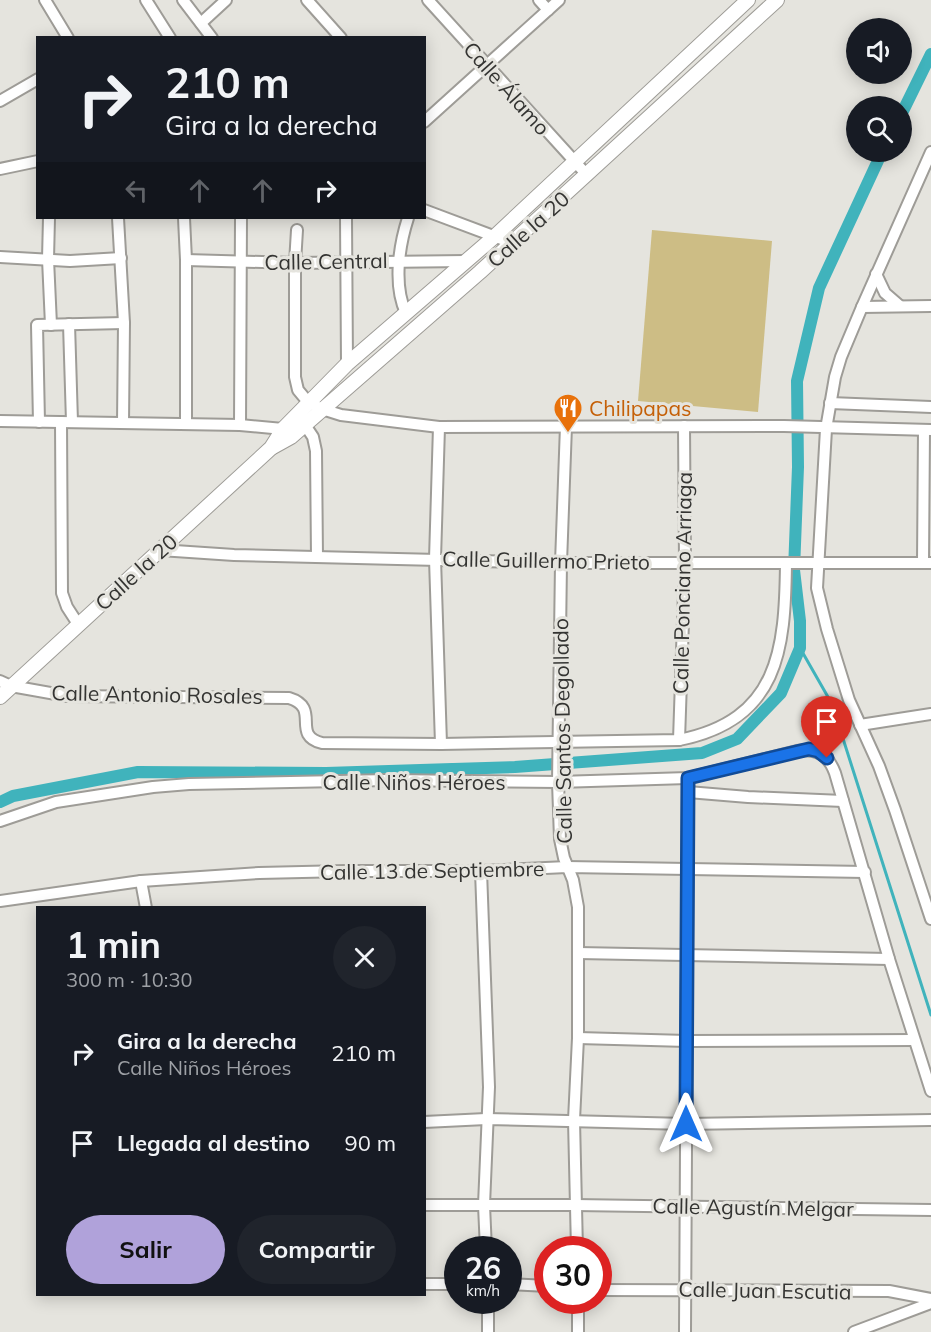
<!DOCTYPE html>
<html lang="es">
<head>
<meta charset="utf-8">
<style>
	body { margin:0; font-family:Mulish,sans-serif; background:#20242c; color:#f1f3f6; height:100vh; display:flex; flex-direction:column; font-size:22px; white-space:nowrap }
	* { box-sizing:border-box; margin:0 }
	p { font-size:20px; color:#9ea1a6 }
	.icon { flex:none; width:33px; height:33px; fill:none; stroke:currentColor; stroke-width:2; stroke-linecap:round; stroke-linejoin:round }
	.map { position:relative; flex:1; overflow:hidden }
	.sheet { position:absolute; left:36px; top:906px; width:390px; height:390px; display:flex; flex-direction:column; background:#171b24; border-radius:0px; box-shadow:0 3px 15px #0003 }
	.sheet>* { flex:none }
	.guide { position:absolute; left:36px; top:36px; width:390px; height:183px; border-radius:0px; box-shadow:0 3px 15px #0003; background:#171b24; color:#f1f3f6; overflow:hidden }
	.fabs { position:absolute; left:846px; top:18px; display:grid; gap:12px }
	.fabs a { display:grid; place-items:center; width:66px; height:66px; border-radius:50%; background:#171b24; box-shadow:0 3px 15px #0003; font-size:30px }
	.speed { position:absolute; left:444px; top:1236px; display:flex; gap:12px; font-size:30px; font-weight:700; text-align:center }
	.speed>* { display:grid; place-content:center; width:78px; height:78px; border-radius:50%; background:#171b24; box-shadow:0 3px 15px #0003; line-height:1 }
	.speed small { font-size:15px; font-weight:400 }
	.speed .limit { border:9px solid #d22; background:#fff; color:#111 }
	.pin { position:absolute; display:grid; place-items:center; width:51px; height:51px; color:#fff; margin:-62px -26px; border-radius:50% 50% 50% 0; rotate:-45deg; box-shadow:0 0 6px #0007 }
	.pin .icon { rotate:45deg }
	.me { position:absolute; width:66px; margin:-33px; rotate:0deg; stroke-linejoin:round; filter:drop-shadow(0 0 4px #0008) }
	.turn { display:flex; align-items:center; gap:21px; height:126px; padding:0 30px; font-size:27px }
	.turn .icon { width:78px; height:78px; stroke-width:2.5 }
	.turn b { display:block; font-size:42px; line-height:51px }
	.lanes { display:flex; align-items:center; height:57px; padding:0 30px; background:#0003; justify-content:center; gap:30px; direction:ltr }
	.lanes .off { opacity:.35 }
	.round { display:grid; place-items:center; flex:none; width:63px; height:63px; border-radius:32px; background:#20242c }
	.head { display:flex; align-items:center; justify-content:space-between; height:102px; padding:0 30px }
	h1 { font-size:36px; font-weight:700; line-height:45px }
	.action { display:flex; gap:12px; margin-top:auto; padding:12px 30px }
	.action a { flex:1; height:69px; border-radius:36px; background:#b0a2da; color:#111; font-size:24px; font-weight:700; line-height:69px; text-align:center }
	.action a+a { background:#20242c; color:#f1f3f6 }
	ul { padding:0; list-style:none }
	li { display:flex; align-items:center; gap:18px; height:90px; padding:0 30px }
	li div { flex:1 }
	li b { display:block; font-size:22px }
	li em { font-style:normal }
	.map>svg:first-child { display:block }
</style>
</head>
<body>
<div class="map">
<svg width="931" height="1332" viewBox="0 0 931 1332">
	<rect width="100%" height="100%" fill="#e5e4de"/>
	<path fill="#cdbd85" d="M652 230 772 241 758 412 638 401Z"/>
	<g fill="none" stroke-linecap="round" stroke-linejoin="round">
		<path stroke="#40b3bc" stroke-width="3" d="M800 648 832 704 931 1015"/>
		<g stroke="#40b3bc" stroke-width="12">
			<path d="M902 113 931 54"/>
			<path d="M0 802 13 796 138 772 326 773 515 767 702 753 737 739 781 693 800 648V621L794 570 798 467 797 381 819 288 882 152"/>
		</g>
		<g stroke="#9e9c97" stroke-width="14">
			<g id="minor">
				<path d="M45 0 68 38"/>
				<path d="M146 0 170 38"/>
				<path d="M183 0 212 38"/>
				<path d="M307 0 341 38"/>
				<path d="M428 0 587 175"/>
				<path d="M539 0 548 10"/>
				<path d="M201 23 226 0"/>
				<path d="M0 101 38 79"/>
				<path d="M424 122 559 0"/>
				<path d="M931 152 862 307 841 357 835 377 826 429 817 588 827 629 849 700 879 766 895 810 931 919"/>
				<path d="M0 169 38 161"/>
				<path d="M424 210 512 243"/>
				<path d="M49 218 48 259 51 325"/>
				<path d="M118 218 124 323 123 423"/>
				<path d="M184 218 186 260V423"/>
				<path d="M346 218 347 364"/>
				<path d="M297 230 295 263V377L298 390 308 402 322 409 341 415 439 427 784 426 931 430"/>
				<path d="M0 257 70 261 121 258"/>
				<path d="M186 260 295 263 466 261"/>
				<path d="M876 274 885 293 900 306"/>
				<path d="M862 307 931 306"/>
				<path d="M406 313C393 285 399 246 408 218"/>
				<path d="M69 324 72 422"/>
				<path d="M830 403 931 407"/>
				<path d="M301 419 313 437 316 451 317 557"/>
				<path d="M0 421 240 425 283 429 286 432"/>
				<path d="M39 422 37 325 124 323"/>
				<path d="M61 422 62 593 67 607 78 624"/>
				<path d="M240 425 241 218"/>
				<path d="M566 426 561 563 558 782 560 839 564 858 573 880 578 907V1038L574 1120 577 1250"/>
				<path d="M439 427 435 559 441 744"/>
				<path d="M160 550 234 555 561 563H931"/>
				<path d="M923 563 924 430"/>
				<path d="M0 681 11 686 67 696 289 698C322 708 290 735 322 743L441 744 679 740C779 720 785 650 786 563"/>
				<path d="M860 725 931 714"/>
				<path d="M679 740 685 562 684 426"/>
				<path d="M688 792 748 797 843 801"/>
				<path d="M0 821 56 802 153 787 189 784 388 780 558 782 688 778 797 751C816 748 828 754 835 773L889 959 931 1091"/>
				<path d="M481 871 489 1087 484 1205 486 1250"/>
				<path d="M141 881 146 908"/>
				<path d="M0 901 141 881 259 873 346 871H481L567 867 865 872"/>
				<path d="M578 953 889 959"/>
				<path d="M578 1038 687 1041 914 1040"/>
				<path d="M424 1122 486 1119 686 1124 931 1120"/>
				<path d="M424 1205H575L931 1210"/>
				<path d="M424 1284H458"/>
				<path d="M508 1284 548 1286"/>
				<path d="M598 1290 889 1291 931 1299"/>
				<path d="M488 1300V1332"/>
				<path d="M578 1332V1300"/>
				<path d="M685 1332 688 778"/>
				<path d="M854 1332 931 1303"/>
			</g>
		</g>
		<g stroke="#9e9c97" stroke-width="16">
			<g id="tertiary">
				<path d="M273 447 291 437 480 272 777 0"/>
				<path d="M0 697 271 448 283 429 347 364 494 237 748 0"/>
			</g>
		</g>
		<use href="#minor" stroke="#fff" stroke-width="10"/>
		<use href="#tertiary" stroke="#fff" stroke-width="14"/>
	</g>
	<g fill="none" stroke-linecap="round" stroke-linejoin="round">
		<g stroke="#114b97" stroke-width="15">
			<path id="route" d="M686 1124 688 778 809 749 818 751 827 758"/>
		</g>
		<use href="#route" stroke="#1a73e8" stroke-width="10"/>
	</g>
	<defs>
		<g id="restaurant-pin" transform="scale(1.5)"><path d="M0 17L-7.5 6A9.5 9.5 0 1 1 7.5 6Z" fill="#e8710a" stroke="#e5e4de"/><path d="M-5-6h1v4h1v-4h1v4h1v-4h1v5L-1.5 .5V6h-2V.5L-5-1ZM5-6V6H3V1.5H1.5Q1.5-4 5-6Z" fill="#fff"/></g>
	</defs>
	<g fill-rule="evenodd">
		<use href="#restaurant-pin" x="568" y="408"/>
	</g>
	<g text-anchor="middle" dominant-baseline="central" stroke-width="6" stroke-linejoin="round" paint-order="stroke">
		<g font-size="21" fill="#343432" stroke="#e5e4de">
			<text transform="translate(507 88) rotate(48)">Calle Álamo</text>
			<text transform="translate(528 229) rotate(-42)">Calle la 20</text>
			<text transform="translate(326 261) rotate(-1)">Calle Central</text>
			<text transform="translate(546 560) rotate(1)">Calle Guillermo Prieto</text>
			<text transform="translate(136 572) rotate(-42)">Calle la 20</text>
			<text transform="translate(682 583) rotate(-89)">Calle Ponciano Arriaga</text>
			<text transform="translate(157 694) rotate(1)">Calle Antonio Rosales</text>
			<text transform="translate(562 731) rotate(-91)">Calle Santos Degollado</text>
			<text x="414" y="782">Calle Niños Héroes</text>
			<text transform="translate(432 870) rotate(-1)">Calle 13 de Septiembre</text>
			<text transform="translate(753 1207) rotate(1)">Calle Agustín Melgar</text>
			<text transform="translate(765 1290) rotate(1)">Calle Juan Escutia</text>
		</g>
		<g font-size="21" fill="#c56008" stroke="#e5e4de" text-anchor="start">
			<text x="589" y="408">Chilipapas</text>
		</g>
	</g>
</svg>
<div class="fabs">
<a><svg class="icon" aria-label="sound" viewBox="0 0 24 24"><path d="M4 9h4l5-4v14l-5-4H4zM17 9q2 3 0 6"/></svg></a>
<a><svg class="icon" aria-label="search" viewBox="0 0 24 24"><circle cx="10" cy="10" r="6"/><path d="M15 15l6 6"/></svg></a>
</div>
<div class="speed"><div>26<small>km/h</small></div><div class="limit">30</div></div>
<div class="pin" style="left:827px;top:758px;background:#d93025"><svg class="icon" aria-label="arrive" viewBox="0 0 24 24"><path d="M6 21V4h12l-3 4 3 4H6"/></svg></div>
<svg class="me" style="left:686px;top:1124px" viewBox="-20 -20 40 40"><path d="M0-17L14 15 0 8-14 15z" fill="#1a73e8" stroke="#fff" stroke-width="4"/></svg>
<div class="guide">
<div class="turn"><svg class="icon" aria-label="right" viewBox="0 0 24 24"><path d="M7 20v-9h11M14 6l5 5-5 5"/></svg><div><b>210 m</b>Gira a la derecha</div></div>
<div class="lanes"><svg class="icon off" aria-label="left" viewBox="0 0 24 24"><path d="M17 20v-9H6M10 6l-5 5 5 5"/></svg><svg class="icon off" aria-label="ahead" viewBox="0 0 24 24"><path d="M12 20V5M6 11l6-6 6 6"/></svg><svg class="icon off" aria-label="ahead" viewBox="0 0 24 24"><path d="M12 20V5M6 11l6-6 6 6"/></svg><svg class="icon" aria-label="right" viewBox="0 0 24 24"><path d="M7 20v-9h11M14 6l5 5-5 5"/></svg></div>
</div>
<section class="sheet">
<div class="head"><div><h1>1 min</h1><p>300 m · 10:30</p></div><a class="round"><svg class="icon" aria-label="close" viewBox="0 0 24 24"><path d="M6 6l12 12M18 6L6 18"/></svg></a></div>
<ul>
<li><svg class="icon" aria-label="right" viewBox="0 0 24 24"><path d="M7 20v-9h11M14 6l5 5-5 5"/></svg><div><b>Gira a la derecha</b><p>Calle Niños Héroes</p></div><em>210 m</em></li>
<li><svg class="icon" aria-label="arrive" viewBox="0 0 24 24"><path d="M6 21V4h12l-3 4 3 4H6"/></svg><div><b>Llegada al destino</b></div><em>90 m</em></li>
</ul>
<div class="action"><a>Salir</a><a>Compartir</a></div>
</section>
</div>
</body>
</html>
